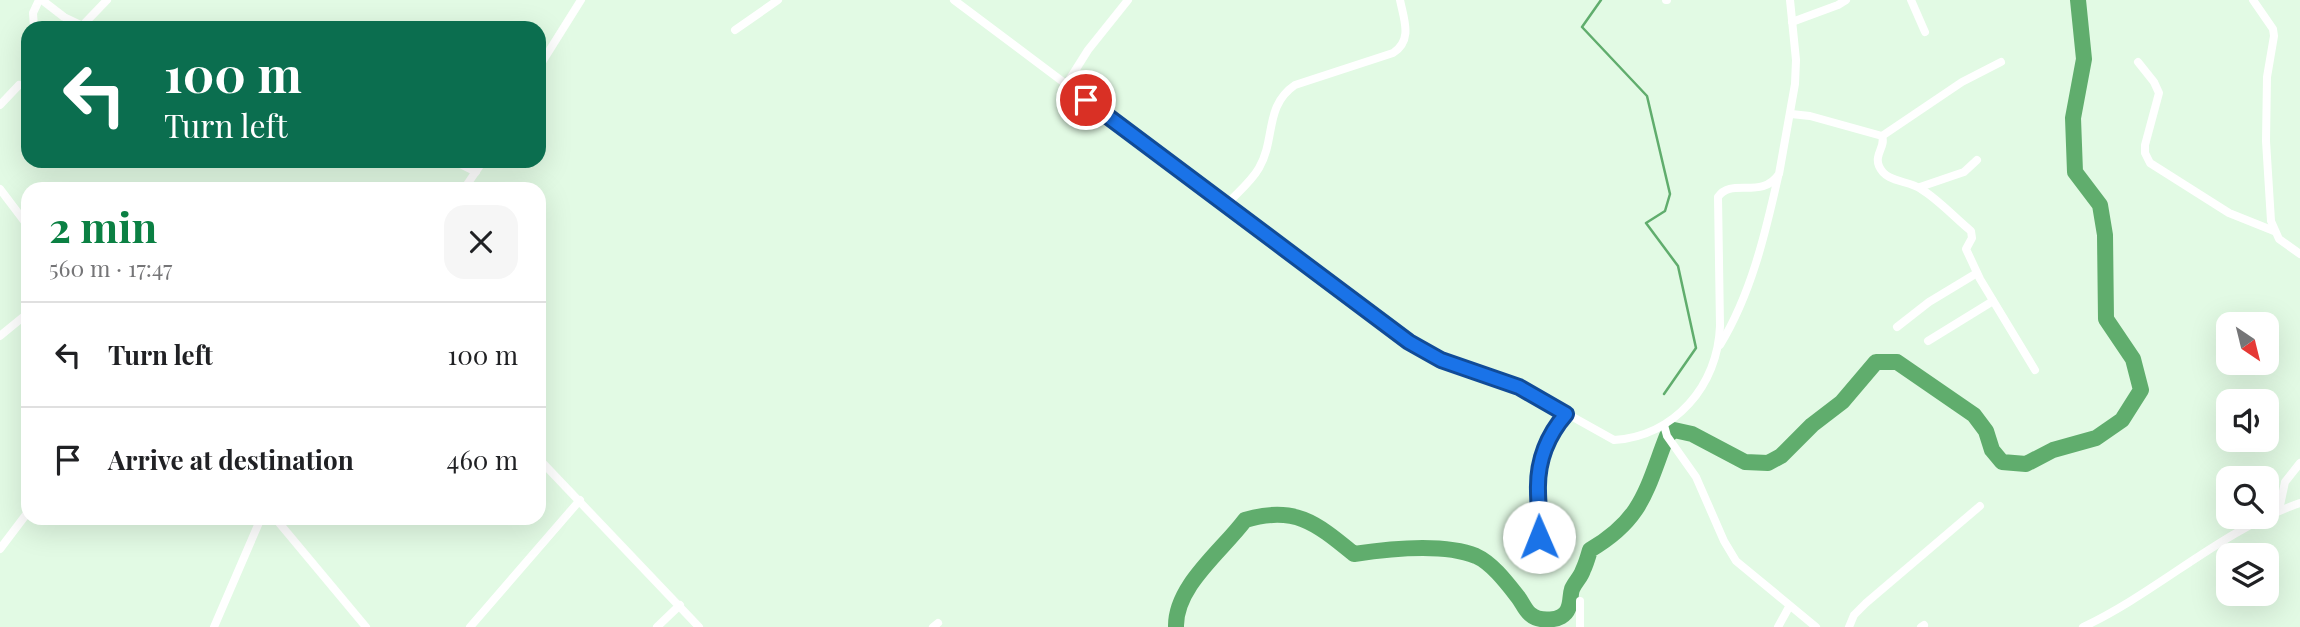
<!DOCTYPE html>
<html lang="en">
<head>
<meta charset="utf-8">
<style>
	body { margin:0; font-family:"Playfair Display",serif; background:#f6f6f6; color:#202124; height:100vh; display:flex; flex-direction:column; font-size:26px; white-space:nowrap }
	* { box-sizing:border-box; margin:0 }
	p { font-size:23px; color:#757577 }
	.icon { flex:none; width:38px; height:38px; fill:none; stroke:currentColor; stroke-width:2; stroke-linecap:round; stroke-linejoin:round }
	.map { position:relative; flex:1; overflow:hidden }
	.details { position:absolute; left:21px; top:182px; width:525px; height:343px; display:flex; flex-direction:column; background:#fff; border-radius:21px; box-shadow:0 7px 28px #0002 }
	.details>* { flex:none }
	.banner { position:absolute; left:21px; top:21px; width:525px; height:147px; border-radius:21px; box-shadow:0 7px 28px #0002; background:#0b6e4f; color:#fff; overflow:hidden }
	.needle { width:46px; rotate:145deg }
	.tools { position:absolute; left:2216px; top:312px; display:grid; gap:14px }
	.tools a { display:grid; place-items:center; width:63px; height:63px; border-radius:14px; background:#fff; box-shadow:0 7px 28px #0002; font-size:35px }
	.pin { position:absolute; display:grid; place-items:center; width:60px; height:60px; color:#fff; margin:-30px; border:4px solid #fff; border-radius:50%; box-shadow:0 2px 7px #0007 }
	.me { position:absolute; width:77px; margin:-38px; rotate:359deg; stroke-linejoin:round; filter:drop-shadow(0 0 5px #0008) }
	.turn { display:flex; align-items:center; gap:24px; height:147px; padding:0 28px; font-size:32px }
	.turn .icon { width:91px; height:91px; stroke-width:2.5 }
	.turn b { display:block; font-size:49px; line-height:60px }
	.round { display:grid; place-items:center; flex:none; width:74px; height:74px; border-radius:21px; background:#f6f6f6 }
	.head { display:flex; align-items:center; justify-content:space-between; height:119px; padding:0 28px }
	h1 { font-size:42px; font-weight:700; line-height:52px; color:#0b8043 }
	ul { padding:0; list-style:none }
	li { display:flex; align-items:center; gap:21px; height:105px; padding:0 28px; border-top:2px solid #e0e0e0 }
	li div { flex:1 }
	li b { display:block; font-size:26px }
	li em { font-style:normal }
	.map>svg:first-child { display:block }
</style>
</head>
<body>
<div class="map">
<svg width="2300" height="627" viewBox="0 0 2300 627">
	<rect width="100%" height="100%" fill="#e2fae4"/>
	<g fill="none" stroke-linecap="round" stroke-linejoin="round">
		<path stroke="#60ad6d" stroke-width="2.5" d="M1601 0 1582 27 1647 96 1670 194 1665 211 1646 223 1678 266 1696 348 1664 394"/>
		<path stroke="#60ad6d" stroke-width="16" d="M1176 627C1175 586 1222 551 1245 520 1295 505 1316 523 1354 554 1387 549 1444 543 1476 556 1492 563 1507 583 1518 597 1522 602 1525 610 1530 614 1539 622 1563 622 1568 609 1571 603 1570 595 1572 589 1575 582 1581 577 1583 570 1586 564 1588 557 1590 550 1643 519 1646 490 1667 436L1674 430 1692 434 1745 462 1768 463 1781 456 1812 425 1842 402 1876 362H1897L1974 415 1986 431 1992 450 2002 462 2026 464 2053 450 2096 438 2122 420 2141 390 2133 359 2106 319 2105 235 2100 205 2075 172 2073 118 2084 59 2078 0"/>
		<g stroke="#fff" stroke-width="8">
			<path d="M42 0 64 17 87 28"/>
			<path d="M954 0 1409 342 1441 360 1519 387 1614 440C1675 436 1718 385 1720 326L1718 197C1731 177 1762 200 1779 174L1795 84 1796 60 1790 0"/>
			<path d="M1666 0H1667"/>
			<path d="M1911 0 1925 32"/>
			<path d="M2253 0 2273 29 2274 36 2267 77 2266 141 2271 221 2279 239 2300 254"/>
			<path d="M1792 22 1838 5 1846 0"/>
			<path d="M82 26 107 0"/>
			<path d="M34 28 33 13 39 0"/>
			<path d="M735 30 778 0"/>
			<path d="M2138 62 2154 82 2159 93 2145 145V153L2150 163 2229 213 2274 231"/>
			<path d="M539 67 581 0"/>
			<path d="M1066 85 1088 50 1128 0"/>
			<path d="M0 105 19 85"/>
			<path d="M1791 114 1810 116 1882 136C1886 147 1874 154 1879 166 1886 183 1908 180 1921 189 1939 200 1955 218 1971 231L1972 238 1966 249 1980 279 2035 370"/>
			<path d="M1882 136 1962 82 2001 62"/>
			<path d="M454 161 476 172"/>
			<path d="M1920 187 1964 172 1977 160"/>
			<path d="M0 189 28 226"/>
			<path d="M464 189 483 161"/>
			<path d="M1226 205C1237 193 1251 182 1259 168 1276 139 1264 106 1295 85L1393 53C1413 40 1404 20 1400 0"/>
			<path d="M1897 327 1929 302 1977 273"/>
			<path d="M0 336 28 313"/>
			<path d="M1928 341 1993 301"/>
			<path d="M1720 345C1751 294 1765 235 1778 177"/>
			<path d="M1664 425 1667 436 1696 477 1724 541 1736 561 1816 627"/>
			<path d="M539 459 699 627"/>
			<path d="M2279 510 2285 482 2300 463"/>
			<path d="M275 518 366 627"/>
			<path d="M0 549 28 512"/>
			<path d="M1537 567 1540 530 1539 471 1548 437 1566 414"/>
			<path d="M1580 601V627"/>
			<path d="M214 627 261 518"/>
			<path d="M470 627 580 500"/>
			<path d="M657 627 680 605"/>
			<path d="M933 627 938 623"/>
			<path d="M1778 627 1789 607"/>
			<path d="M1849 627 1854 615 1866 603 1980 506"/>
			<path d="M1921 627 1924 625"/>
			<path d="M2083 627C2158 592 2221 530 2300 503"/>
		</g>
	</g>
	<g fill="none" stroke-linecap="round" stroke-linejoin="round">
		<g stroke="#114b97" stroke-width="18">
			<path id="route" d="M1086 100 1409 342 1441 360 1519 387 1566 414C1547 436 1537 461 1538 491 1538 507 1541 521 1539 537"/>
		</g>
		<use href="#route" stroke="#1a73e8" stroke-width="12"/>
	</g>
</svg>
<div class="tools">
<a><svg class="needle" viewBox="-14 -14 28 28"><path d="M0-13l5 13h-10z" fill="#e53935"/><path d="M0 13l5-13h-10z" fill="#757577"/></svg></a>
<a><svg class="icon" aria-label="sound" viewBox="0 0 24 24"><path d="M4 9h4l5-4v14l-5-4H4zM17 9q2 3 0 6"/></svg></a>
<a><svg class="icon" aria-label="search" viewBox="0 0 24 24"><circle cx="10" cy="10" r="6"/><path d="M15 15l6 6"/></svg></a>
<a><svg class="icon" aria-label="layers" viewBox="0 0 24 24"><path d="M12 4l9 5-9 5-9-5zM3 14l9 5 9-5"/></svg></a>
</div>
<div class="pin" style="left:1086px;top:100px;background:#d93025"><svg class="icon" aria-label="arrive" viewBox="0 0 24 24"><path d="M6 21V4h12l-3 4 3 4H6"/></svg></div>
<svg class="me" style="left:1539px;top:537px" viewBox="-20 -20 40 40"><circle r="19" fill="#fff"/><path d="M0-13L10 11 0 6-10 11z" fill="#1a73e8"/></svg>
<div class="banner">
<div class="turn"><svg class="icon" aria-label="left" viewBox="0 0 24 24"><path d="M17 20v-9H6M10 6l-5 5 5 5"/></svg><div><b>100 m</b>Turn left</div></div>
</div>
<section class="details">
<div class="head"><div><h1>2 min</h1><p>560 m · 17:47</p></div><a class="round"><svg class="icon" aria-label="close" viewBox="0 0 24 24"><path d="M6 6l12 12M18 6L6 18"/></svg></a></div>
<ul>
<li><svg class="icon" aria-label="left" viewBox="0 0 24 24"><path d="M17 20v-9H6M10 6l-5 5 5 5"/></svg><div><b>Turn left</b></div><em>100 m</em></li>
<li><svg class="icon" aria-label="arrive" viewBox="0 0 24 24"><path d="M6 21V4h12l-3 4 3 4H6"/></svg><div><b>Arrive at destination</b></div><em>460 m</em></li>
</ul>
</section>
</div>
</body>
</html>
